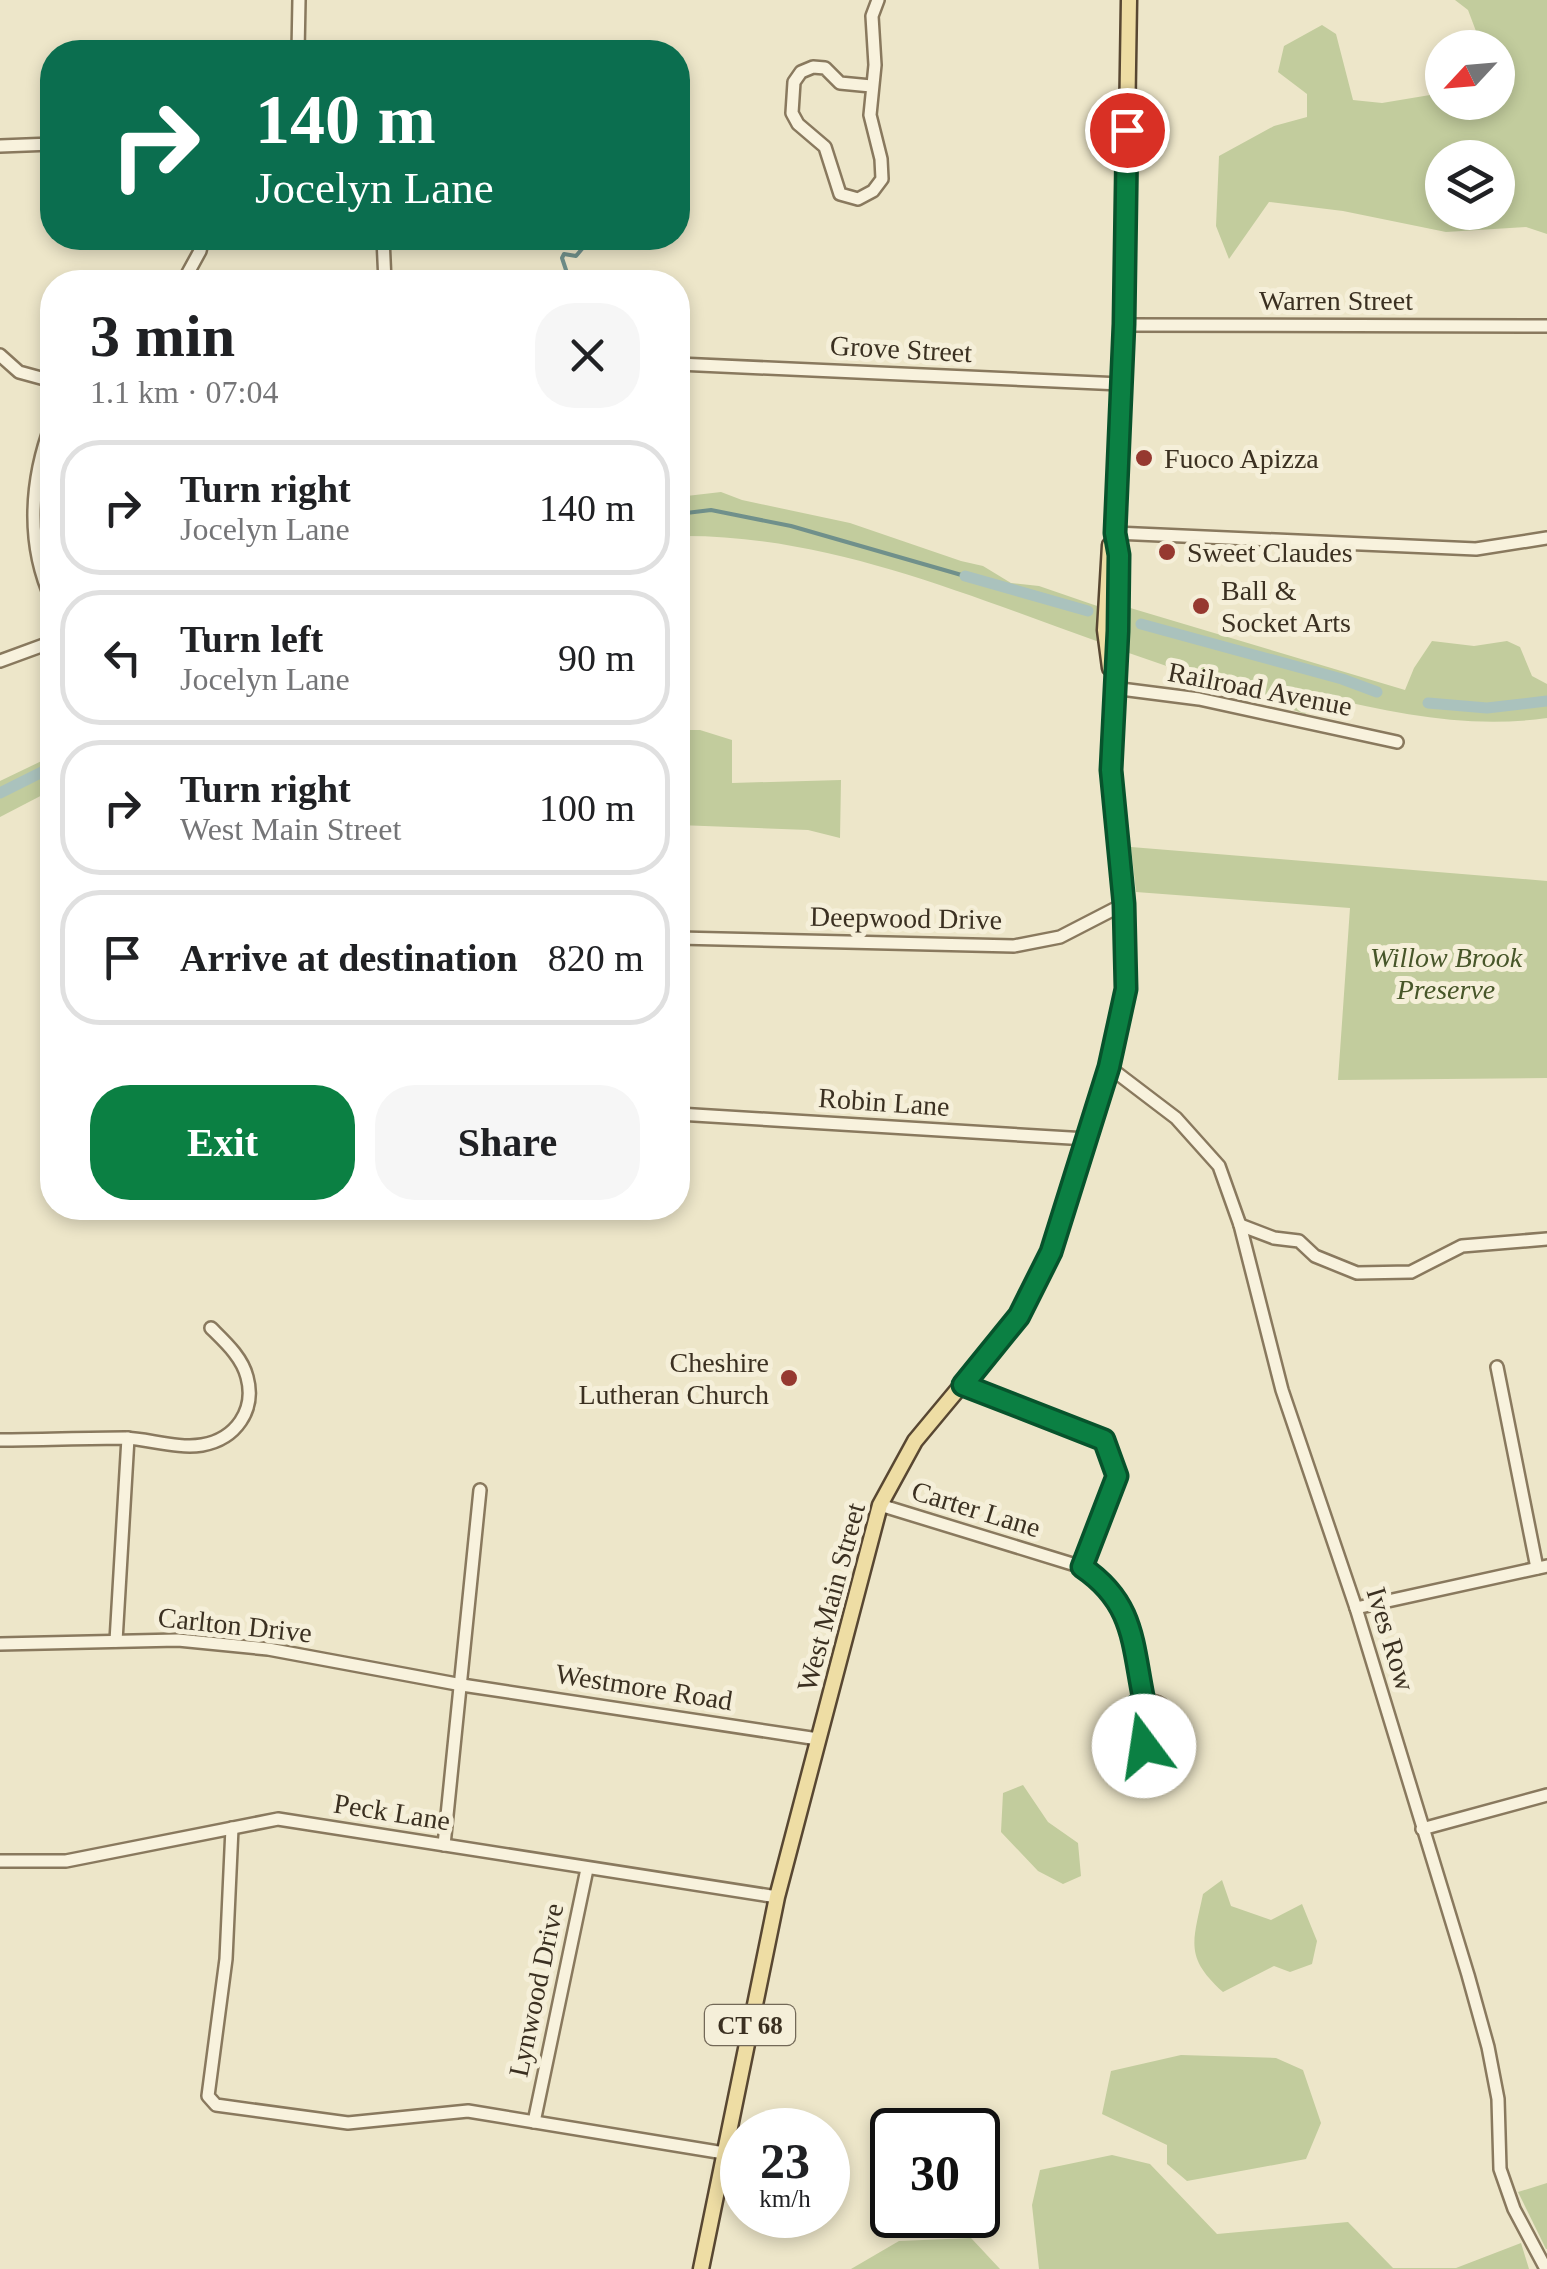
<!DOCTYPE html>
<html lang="en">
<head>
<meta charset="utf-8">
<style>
	body { margin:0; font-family:"Times New Roman",serif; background:#f6f6f6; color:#202124; height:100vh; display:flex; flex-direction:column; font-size:38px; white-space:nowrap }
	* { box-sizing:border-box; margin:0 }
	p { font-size:32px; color:#757577 }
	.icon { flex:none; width:55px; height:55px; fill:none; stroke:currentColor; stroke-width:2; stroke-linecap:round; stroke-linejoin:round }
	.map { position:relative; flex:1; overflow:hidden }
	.details { position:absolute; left:40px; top:270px; width:650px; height:950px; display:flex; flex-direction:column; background:#fff; border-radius:40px; box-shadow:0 5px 15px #0003 }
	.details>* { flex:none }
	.top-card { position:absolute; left:40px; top:40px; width:650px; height:210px; border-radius:40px; box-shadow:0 5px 15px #0003; background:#0b6e4f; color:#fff; overflow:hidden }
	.needle { width:65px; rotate:244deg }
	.tools { position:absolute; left:1425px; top:30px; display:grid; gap:20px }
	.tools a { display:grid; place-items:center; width:90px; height:90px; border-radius:50%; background:#fff; box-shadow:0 5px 15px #0003; font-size:50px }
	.speed { position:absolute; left:720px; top:2108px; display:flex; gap:20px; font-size:50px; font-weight:700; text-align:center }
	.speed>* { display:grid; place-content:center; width:130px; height:130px; border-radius:50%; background:#fff; box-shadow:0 5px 15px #0003; line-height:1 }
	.speed small { font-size:25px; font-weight:400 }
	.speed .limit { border:5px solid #111; border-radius:15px; background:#fff; color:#111 }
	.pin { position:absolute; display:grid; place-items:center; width:85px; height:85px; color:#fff; margin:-42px; border:5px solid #fff; border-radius:50%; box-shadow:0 2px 10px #0007 }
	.me { position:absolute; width:110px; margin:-55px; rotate:346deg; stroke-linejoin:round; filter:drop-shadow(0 0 8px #0008) }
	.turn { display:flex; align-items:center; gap:35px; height:210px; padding:0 50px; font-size:45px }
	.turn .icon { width:130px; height:130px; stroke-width:2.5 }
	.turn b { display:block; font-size:70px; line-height:85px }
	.round { display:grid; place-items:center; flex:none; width:105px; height:105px; border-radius:40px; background:#f6f6f6 }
	.overview { display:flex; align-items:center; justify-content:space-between; height:170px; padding:0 50px }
	h1 { font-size:60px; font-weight:800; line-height:75px }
	.action { display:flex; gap:20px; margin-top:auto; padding:20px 50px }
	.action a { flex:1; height:115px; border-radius:40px; background:#0b8043; color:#fff; font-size:40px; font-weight:800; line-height:115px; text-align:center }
	.action a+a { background:#f6f6f6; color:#202124 }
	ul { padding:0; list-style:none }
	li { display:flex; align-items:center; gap:30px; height:135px; margin:0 20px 15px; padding:0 30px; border:5px solid #e0e0e0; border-radius:40px }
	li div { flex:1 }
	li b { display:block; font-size:38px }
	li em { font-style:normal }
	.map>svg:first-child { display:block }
</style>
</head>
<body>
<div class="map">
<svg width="1547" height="2269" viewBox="0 0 1547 2269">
	<rect width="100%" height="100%" fill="#ede6c9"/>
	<g fill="#c2cc9d" fill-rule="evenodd">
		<path d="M1455 0H1547V234L1526 227 1446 232 1343 211 1269 202 1229 259 1216 226 1219 156 1274 126 1307 117V94L1278 72 1284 46 1322 25 1336 34 1353 100 1382 103 1442 93V102H1498V48L1482 47 1468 10ZM1442 158H1498V212H1442Z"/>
		<path d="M721 492 742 500 850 523 961 561 983 566 1011 583 1039 586 1103 608 1102 643C964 594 826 534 678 536V497Z"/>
		<path d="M1127 607 1405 690 1414 668 1432 641 1474 646 1507 641 1520 647 1532 676 1547 684V718C1470 729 1399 714 1324 697L1305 714 1126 652Z"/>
		<path d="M678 730H700L732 740V783L841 780 840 838 808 830 678 825Z"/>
		<path d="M52 756V790L0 817V781Z"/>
		<path d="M1131 847 1547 881V1078L1338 1080 1350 908 1136 892Z"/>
		<path d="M1023 1785 1048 1822 1078 1843 1081 1876 1063 1884 1038 1871 1001 1832 1003 1793Z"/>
		<path d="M1222 1880 1231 1906 1271 1920 1302 1904 1317 1941 1312 1964 1290 1972 1274 1966 1223 1992C1184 1957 1193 1942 1203 1894Z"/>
		<path d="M1181 2055 1276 2058 1303 2070 1321 2123 1306 2159 1187 2181 1167 2164V2145L1102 2114 1111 2071Z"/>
		<path d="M1112 2155 1150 2164 1217 2234 1348 2222 1393 2268H1456L1521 2243 1529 2269H1039L1032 2205 1040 2170Z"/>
		<path d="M1547 2183V2249H1546L1518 2192Z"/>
		<path d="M971 2238 1000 2269H851L899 2241Z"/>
	</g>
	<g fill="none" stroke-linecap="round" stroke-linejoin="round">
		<g stroke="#70908b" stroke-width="4">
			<path d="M570 282 562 258 564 254 576 256 587 243V238"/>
			<path d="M678 514 711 510 791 526 965 576"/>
		</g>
		<g stroke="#aac2bd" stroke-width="11">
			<path d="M965 576 1088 611"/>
			<path d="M1141 624 1342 679 1377 692"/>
			<path d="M1428 703 1487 708 1547 701"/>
			<path d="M0 793 52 767"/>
		</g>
		<g stroke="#89795e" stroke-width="16">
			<g id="minor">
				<path d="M298 52 299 0"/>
				<path d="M871 86 840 83 825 68 813 67 801 72 794 82 792 113 798 124 825 147 840 194 858 199 873 191 882 179 881 159 870 115 875 65 872 16 878 0"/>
				<path d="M0 146 52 144"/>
				<path d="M383 238 385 282"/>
				<path d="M183 282 200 251 203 238"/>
				<path d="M1124 325 1547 326"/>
				<path d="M0 355 19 372 52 381"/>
				<path d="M678 364 1121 384"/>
				<path d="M52 423C30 480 26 544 52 600"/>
				<path d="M1115 533 1476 549 1547 538"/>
				<path d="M0 661 52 642"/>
				<path d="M1113 688 1199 699 1397 742"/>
				<path d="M678 938 1014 946 1060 937 1124 904"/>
				<path d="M1109 1067 1176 1118 1219 1166 1240 1225 1282 1390 1356 1608 1468 1975 1488 2047 1498 2099 1500 2169 1514 2209 1546 2269"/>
				<path d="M678 1114 1087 1139"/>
				<path d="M1240 1225 1274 1238 1299 1241 1315 1256 1357 1273 1411 1272 1462 1246 1547 1239"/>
				<path d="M1497 1367 1537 1568"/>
				<path d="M963 1385 1104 1440 1117 1476 1082 1567"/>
				<path d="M0 1440C41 1440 83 1438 125 1438 149 1439 178 1449 202 1445 236 1439 256 1410 247 1377 242 1357 225 1342 211 1328"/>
				<path d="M880 1505 1082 1567C1135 1603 1132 1642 1144 1701"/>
				<path d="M1356 1608 1547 1566"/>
				<path d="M116 1641 128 1438"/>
				<path d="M0 1644 178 1640 268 1649 462 1685 818 1739"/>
				<circle cx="1149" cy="1724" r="23"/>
				<path d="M232 1828 226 1959 208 2096 216 2105 348 2123 468 2111 724 2153"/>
				<path d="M1422 1829 1547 1795"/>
				<path d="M444 1845 480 1490"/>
				<path d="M0 1861H66L278 1819 777 1897"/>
				<path d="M534 2122 587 1869"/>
			</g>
		</g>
		<g stroke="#584732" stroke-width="19">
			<g id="major">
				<path d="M1110 668 1105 630 1110 545"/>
				<path d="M701 2269 777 1897 880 1505 915 1441 1019 1316 1051 1252 1109 1067 1126 989 1124 904 1111 769 1118 631 1119 555 1115 533 1124 325 1129 0"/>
			</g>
		</g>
		<use href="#minor" stroke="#f8f2dd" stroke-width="11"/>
		<use href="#major" stroke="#eedda4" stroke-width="14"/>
	</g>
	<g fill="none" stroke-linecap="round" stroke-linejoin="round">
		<g stroke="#07532c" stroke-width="25">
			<path id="route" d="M1127 130 1124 324 1115 533 1119 555 1118 631 1111 770 1124 904 1126 989 1109 1067 1051 1252 1019 1316 963 1385 1104 1440 1117 1476 1082 1567C1135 1603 1132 1643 1144 1701 1121 1712 1121 1735 1144 1746"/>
		</g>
		<use href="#route" stroke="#0b8043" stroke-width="18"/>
	</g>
	<g fill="#963930" stroke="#f5efd9" stroke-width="4">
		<circle cx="1144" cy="458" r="10"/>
		<circle cx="1167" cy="552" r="10"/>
		<circle cx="1201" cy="606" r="10"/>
		<circle cx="789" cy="1378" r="10"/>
	</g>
	<g text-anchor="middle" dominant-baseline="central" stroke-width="10" stroke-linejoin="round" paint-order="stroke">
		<rect fill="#f5efd9" stroke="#736958" stroke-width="2.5" x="705" y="2005" width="90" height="40" rx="8"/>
		<g font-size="25" font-weight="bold" fill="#3b3021">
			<text x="750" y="2025">CT 68</text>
		</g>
		<g font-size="28" fill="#3b3021" stroke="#f5efd9">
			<text x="1336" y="300">Warren Street</text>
			<text transform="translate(901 349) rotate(3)">Grove Street</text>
			<text transform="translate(1260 689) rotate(11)">Railroad Avenue</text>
			<text transform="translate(906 918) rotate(1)">Deepwood Drive</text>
			<text transform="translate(884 1102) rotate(4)">Robin Lane</text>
			<text transform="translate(976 1509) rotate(17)">Carter Lane</text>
			<text transform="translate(831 1597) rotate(-75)">West Main Street</text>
			<text transform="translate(235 1625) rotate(6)">Carlton Drive</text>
			<text transform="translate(1391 1639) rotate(73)">Ives Row</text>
			<text transform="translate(644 1687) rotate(9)">Westmore Road</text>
			<text transform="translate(392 1812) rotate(9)">Peck Lane</text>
			<text transform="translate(536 1990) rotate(-78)">Lynwood Drive</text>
		</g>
		<g font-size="28" fill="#3b3021" stroke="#f5efd9" text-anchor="start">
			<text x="1164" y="458">Fuoco Apizza</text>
			<text x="1187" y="552">Sweet Claudes</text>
			<text x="1221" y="590">Ball &amp;<tspan x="1221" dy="32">Socket Arts</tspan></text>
			<text x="769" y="1362" text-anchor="end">Cheshire<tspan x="769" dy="32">Lutheran Church</tspan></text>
		</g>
		<g font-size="28" font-style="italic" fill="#475629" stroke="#f5efd9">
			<text x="1446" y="957">Willow Brook<tspan x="1446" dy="32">Preserve</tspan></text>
		</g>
	</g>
</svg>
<div class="tools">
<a><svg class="needle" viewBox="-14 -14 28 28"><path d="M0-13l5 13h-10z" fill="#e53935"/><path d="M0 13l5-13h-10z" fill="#757577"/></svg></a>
<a><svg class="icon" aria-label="layers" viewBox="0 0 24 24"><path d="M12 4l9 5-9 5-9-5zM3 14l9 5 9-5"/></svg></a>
</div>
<div class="speed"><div>23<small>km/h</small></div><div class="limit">30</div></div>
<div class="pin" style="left:1127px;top:130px;background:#d93025"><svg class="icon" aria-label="arrive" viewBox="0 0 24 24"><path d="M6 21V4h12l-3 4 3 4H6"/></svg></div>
<svg class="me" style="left:1144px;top:1746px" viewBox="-20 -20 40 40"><circle r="19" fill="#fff"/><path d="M0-13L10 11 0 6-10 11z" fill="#0b8043"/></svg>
<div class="top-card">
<div class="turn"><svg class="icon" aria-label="right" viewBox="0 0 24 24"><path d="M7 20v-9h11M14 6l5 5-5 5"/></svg><div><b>140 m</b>Jocelyn Lane</div></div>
</div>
<section class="details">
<div class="overview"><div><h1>3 min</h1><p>1.1 km · 07:04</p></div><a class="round"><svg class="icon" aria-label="close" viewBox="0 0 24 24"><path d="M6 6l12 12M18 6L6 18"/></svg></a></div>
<ul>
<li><svg class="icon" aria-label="right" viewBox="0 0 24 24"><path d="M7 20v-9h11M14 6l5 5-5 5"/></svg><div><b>Turn right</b><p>Jocelyn Lane</p></div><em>140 m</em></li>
<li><svg class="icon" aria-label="left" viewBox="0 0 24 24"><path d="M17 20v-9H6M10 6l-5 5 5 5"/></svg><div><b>Turn left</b><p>Jocelyn Lane</p></div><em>90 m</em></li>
<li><svg class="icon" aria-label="right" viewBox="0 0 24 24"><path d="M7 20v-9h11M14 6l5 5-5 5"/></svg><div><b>Turn right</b><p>West Main Street</p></div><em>100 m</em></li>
<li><svg class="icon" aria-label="arrive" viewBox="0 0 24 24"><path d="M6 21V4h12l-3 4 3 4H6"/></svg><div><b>Arrive at destination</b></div><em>820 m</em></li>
</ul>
<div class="action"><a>Exit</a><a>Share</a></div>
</section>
</div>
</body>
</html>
